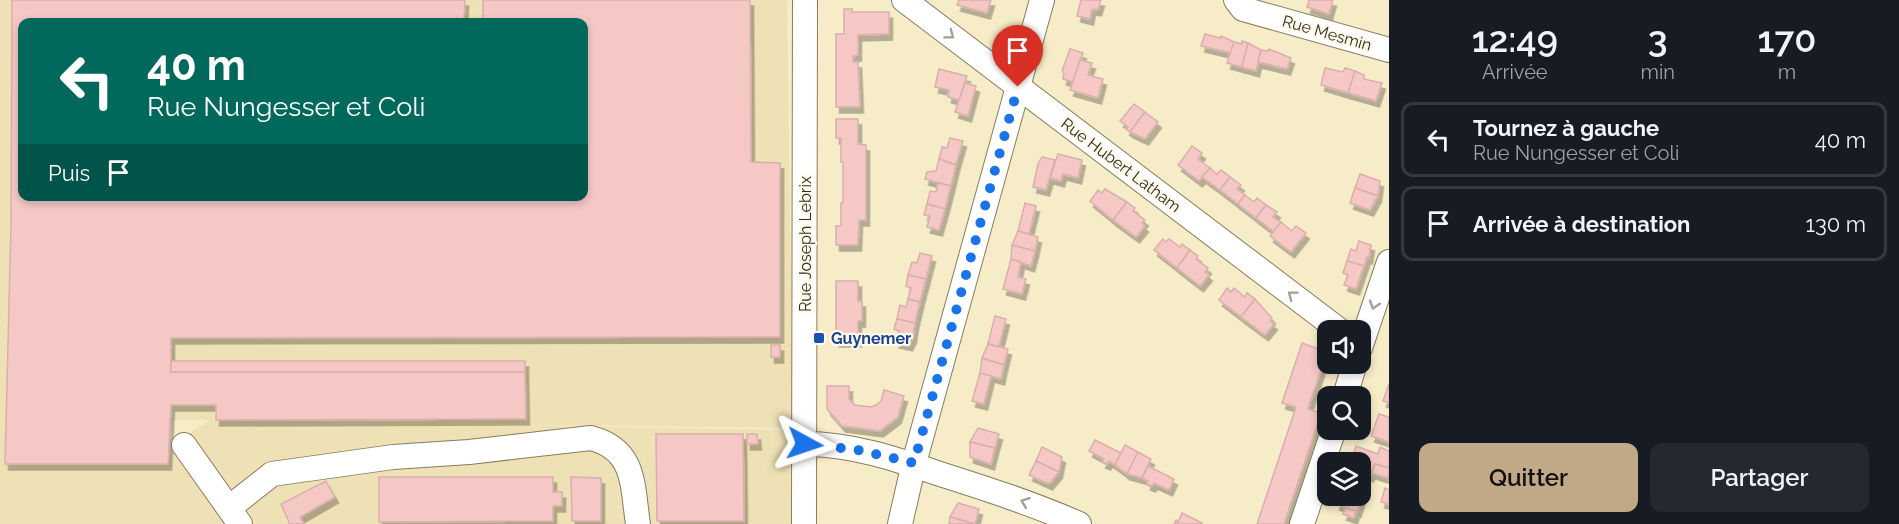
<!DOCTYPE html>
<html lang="fr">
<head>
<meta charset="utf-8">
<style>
	body { margin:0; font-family:Raleway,sans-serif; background:#242831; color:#f1f3f6; height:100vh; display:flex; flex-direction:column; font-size:22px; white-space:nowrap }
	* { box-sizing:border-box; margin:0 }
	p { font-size:20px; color:#9ea1a6 }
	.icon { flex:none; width:33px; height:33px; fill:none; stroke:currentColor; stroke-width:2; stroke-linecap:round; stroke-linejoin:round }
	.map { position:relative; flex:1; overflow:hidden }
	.details { display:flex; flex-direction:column; background:#171b24; width:510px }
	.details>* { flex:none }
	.banner { position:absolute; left:18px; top:18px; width:570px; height:183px; border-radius:12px; box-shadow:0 3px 9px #0003; background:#00695c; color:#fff; overflow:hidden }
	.fabs { position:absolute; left:1317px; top:320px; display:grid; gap:12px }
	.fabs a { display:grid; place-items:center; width:54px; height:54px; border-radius:12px; background:#171b24; box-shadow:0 3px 9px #0003; font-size:30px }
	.pin { position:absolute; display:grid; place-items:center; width:51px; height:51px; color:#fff; margin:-62px -26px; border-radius:50% 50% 50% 0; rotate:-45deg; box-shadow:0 0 6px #0007 }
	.pin .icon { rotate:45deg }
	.me { position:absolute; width:66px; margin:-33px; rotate:95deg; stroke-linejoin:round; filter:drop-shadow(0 0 4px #0008) }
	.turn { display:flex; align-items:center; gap:21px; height:126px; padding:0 30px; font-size:27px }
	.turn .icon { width:78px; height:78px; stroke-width:2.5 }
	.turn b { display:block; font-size:42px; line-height:51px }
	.then { display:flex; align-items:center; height:57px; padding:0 30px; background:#0003; gap:12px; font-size:22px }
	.eta { display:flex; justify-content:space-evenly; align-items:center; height:102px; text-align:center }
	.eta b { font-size:36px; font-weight:600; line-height:42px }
	.action { display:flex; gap:12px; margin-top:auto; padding:12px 30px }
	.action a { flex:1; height:69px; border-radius:12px; background:#c1a987; color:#111; font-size:24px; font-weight:600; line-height:69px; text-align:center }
	.action a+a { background:#242831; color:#f1f3f6 }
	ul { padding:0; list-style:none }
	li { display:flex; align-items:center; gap:18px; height:75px; margin:0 12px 9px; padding:0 18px; border:3px solid #363941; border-radius:12px }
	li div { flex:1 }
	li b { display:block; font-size:22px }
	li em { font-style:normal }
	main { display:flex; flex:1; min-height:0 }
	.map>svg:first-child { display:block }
</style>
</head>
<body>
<main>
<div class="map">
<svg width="1389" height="524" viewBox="0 0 1389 524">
	<defs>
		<filter id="shadow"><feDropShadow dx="3.5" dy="6" stdDeviation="0" flood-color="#0004"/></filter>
	</defs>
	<rect width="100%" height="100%" fill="#f7ecc8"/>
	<path fill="#efe1b6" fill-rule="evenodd" d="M0 0H787L793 428 440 424 789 430 792 524H0ZM22 22H584V196H22ZM171 420H208L209 421 169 445Z"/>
	<g fill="#f5c8c5" stroke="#d9afad" stroke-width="1.5" filter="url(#shadow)">
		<path d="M12 0H465L464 21 22 22V196H584V22H483V0H750L751 162 780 163V337L171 338V372H525L526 419 216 420V405H171L168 464H5L11 224Z"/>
		<path d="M959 0H991L987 13 957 5Z"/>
		<path d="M1081 0H1101L1098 10 1092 9 1090 19 1077 16Z"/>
		<path d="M1309 0H1333L1329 14 1307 7Z"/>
		<path d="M844 9H852V12H889V34L858 35V55L853 56V62H858L860 107H836V34H844Z"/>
		<path d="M1205 34 1220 38 1221 36 1234 42 1231 53 1201 46Z"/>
		<path d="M1242 41 1248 43 1242 67 1227 63 1234 42 1242 44Z"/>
		<path d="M1248 43 1261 50 1256 71 1242 67Z"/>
		<path d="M1070 49 1083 53 1073 82 1063 79 1064 73 1062 71Z"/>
		<path d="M1269 49 1291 58 1287 69 1258 62 1261 50 1269 51Z"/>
		<path d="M1080 60 1092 63 1088 75 1103 79 1098 98 1070 90Z"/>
		<path d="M1325 68 1343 72 1345 68 1355 71 1348 93 1321 85Z"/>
		<path d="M939 69 967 76 959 100 948 97 949 90 935 87Z"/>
		<path d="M1355 71 1364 75V79L1382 83 1376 101 1348 93Z"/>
		<path d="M965 83 976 86 968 116 955 112Z"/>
		<path d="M1134 104 1145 112 1130 132 1126 129 1128 127 1120 121Z"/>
		<path d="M1145 112 1158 122 1145 139 1130 132Z"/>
		<path d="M836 119H858V144L866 145V220H859L858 245H836V226H841V203H843V162H841V138H836Z"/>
		<path d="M950 138 963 141 956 165 939 159 942 147 947 148Z"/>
		<path d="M1192 146 1202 153 1198 159 1210 168 1199 181 1178 165Z"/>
		<path d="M1058 154 1082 160 1078 178 1063 174 1061 181 1050 178Z"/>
		<path d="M1042 157 1055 160 1046 190 1033 187 1038 164Z"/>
		<path d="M939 159 956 165 951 186 925 179 927 172 936 171Z"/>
		<path d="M1210 168 1217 174 1221 170 1230 177 1220 190 1202 177Z"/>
		<path d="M1360 174 1380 181 1378 196 1355 188Z"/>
		<path d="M1230 177 1241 185 1237 189 1245 195 1238 204 1220 190Z"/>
		<path d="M938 183 951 186 945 209 927 204 930 191 936 192Z"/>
		<path d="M1355 188 1378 196 1370 210 1350 203Z"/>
		<path d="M1105 189 1127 202 1113 220 1090 201 1098 190 1102 193Z"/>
		<path d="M1245 195 1254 202 1257 198 1266 205 1256 218 1238 204Z"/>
		<path d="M1127 202 1135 208 1133 211 1145 220 1142 223 1145 226 1136 237 1113 220Z"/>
		<path d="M1025 203 1036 206 1029 234 1018 231Z"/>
		<path d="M927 204 945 209 939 230 927 227 930 216 924 215Z"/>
		<path d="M1266 205 1277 212 1273 217 1281 222 1274 232 1256 218Z"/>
		<path d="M1281 222 1292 231 1296 226 1306 233 1291 252 1270 236Z"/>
		<path d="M1018 231 1038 237 1035 251 1012 245Z"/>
		<path d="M1163 239 1166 242 1169 239 1180 247 1182 244 1190 250 1177 268 1154 250Z"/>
		<path d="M1359 241 1371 245 1369 258 1367 257 1364 266 1347 261 1351 249 1356 251Z"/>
		<path d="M1012 245 1035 251 1031 266 1011 259Z"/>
		<path d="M1190 250 1198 256 1196 259 1208 268 1205 272 1209 275 1200 286 1177 268Z"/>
		<path d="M920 253 932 256 926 279 908 275 912 262 917 263Z"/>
		<path d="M1011 259 1021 262 1018 277 1026 279 1022 294 1003 289Z"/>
		<path d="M1347 261 1364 266 1356 289 1344 285 1348 275 1343 273Z"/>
		<path d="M908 275 926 279 920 302 908 299 911 288 906 286Z"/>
		<path d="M836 281H858V301H862V321H858V341H836Z"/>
		<path d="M1227 288 1231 292 1234 288 1245 297 1247 293 1255 299 1241 317 1219 300Z"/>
		<path d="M908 299 920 302 915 323 897 319 900 305 906 307Z"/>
		<path d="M1255 299 1272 318 1270 321 1274 324 1265 335 1241 317Z"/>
		<path d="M995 316 1006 319 999 347 988 344Z"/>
		<path d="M897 319 915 323 913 337 909 345 896 342 899 331 894 329Z"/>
		<path d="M1302 343 1327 352 1308 409 1321 413 1284 524H1257L1296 407 1282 403Z"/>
		<path d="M988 344 1008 349 1004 365 982 358Z"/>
		<rect x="771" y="345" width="9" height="12"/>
		<path d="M982 358 1004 365 1001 379 980 373Z"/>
		<rect x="171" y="361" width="354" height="11"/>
		<path d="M980 373 991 376 984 404 972 401Z"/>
		<path d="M1389 384V403L1383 401Z"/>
		<path d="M827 386H849V399L855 405 871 407 876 405 881 401 884 390 904 396 898 417 880 431 842 426 827 409Z"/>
		<path d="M1379 414 1389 417V442L1371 436Z"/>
		<path d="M978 428 999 434 995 448 970 442Z"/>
		<path d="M656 434H743L744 521H657Z"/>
		<path d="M747 434H757L758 444H747Z"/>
		<path d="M1095 440 1121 453 1115 465 1109 461 1107 464 1102 462 1104 459 1089 451Z"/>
		<path d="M970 442 995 448 991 464 970 457Z"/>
		<path d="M1125 445 1138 452 1127 474 1115 465Z"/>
		<path d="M1356 446 1378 454 1380 447 1389 451V468L1375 464 1370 476 1360 473V462H1351Z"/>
		<path d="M1042 447 1062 457 1059 472 1036 461Z"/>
		<path d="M1138 452 1151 459 1142 478 1127 474Z"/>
		<path d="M1036 461 1059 472 1049 484 1029 475Z"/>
		<path d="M1375 464 1389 468 1388 478 1372 473Z"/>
		<path d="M1148 466 1174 479 1169 490 1154 483 1152 486 1147 484 1148 481 1142 478Z"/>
		<path d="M379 477H553V492H562V506H553V521L379 522Z"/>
		<path d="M571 477 601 478V521H572Z"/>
		<path d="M326 481 335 497 300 517 304 524H290L281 504Z"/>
		<path d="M1360 488 1365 489 1357 512 1336 504 1339 495H1360Z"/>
		<path d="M1385 488 1389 490V504L1381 502Z"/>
		<path d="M958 503 979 509 975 524 950 517Z"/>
		<path d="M1346 508 1356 511 1354 518 1343 514Z"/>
		<path d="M1182 513 1202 523 1201 524H1174L1176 520 1178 522Z"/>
		<path d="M950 517 975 524H951L949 523Z"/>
	</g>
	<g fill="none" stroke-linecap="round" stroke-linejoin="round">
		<g stroke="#877d5c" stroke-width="26">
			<g id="minor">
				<path d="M904 0 1339 330"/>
				<path d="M1236 0 1243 9 1389 50"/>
				<path d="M1360 348 1389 262"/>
				<path d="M1345 396 1355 363"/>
				<path d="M805 444C852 444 896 459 940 474 987 489 1034 504 1079 524"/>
				<path d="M184 445 240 524"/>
				<path d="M229 508 272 474 393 457 469 452 591 438C636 450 632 485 638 524"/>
				<path d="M804 524 805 0"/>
				<path d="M900 524 914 463 1042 0"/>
				<path d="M1302 524 1334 429"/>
			</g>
		</g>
		<use href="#minor" stroke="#fff" stroke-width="24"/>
	</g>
	<defs><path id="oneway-chevron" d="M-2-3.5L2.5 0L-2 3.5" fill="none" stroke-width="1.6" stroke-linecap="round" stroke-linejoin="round" transform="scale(1.5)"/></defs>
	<g stroke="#a2a09a">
		<use href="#oneway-chevron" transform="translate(950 35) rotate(37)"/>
		<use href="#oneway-chevron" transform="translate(1292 295) rotate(-143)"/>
		<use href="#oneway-chevron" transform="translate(1374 305) rotate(108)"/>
		<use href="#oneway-chevron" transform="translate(1025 502) rotate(-159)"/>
	</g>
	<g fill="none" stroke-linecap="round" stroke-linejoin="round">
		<path stroke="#1a73e8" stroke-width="10" stroke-dasharray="0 18" d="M805 444 858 450 914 463 1018 87"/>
	</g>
	<rect fill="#1a4fb4" stroke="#fef9eb" stroke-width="2" x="813" y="332" width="12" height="12" rx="3"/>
	<g text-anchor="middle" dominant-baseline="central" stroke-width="4.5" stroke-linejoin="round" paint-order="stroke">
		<g font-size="16" fill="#302c1e" stroke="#fef9eb">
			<text transform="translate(1327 33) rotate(16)">Rue Mesmin</text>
			<text transform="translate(1121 165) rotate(37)">Rue Hubert Latham</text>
			<text transform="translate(805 244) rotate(-90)">Rue Joseph Lebrix</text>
		</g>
		<g font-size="16" font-weight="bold" fill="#164399" stroke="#fef9eb" text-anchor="start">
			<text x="831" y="338">Guynemer</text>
		</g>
	</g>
</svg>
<div class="fabs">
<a><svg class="icon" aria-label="sound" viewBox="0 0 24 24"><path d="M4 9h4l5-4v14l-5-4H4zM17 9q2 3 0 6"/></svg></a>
<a><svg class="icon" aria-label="search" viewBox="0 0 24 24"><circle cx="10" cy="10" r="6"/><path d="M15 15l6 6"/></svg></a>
<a><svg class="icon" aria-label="layers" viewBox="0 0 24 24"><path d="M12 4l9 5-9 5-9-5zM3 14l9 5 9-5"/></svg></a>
</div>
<div class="pin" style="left:1018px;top:87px;background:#d93025"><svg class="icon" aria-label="arrive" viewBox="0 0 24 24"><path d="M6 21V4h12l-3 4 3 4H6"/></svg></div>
<svg class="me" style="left:805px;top:444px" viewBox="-20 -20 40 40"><path d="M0-17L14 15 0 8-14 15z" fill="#1a73e8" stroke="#fff" stroke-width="4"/></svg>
<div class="banner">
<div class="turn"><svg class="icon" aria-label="left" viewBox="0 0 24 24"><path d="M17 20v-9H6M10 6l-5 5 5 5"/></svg><div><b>40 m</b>Rue Nungesser et Coli</div></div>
<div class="then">Puis<svg class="icon" aria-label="arrive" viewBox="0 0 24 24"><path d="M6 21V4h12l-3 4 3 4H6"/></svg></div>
</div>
</div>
<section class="details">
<div class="eta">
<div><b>12:49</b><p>Arrivée</p></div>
<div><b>3</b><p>min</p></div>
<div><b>170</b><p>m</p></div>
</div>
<ul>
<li><svg class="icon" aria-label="left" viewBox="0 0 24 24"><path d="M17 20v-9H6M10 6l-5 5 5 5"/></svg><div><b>Tournez à gauche</b><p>Rue Nungesser et Coli</p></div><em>40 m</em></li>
<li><svg class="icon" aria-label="arrive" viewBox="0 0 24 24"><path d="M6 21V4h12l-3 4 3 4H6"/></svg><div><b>Arrivée à destination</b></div><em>130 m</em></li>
</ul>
<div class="action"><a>Quitter</a><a>Partager</a></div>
</section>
</main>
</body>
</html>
